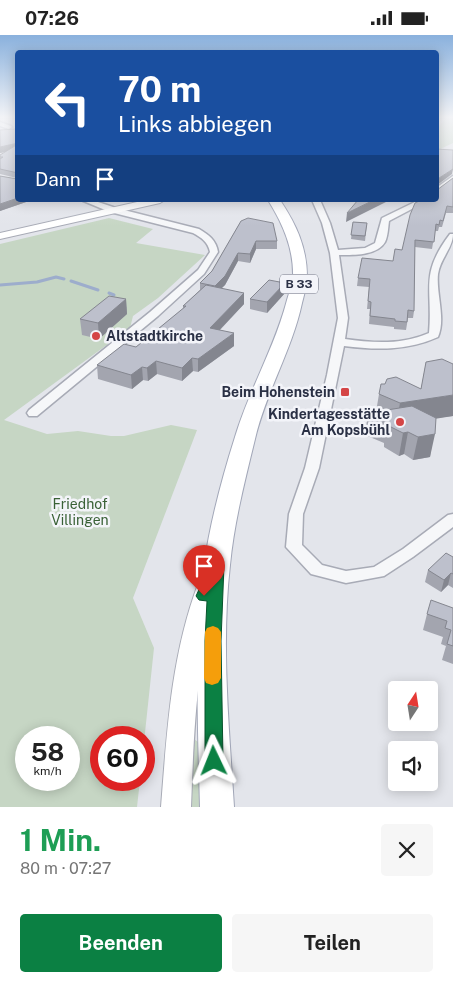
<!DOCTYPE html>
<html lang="de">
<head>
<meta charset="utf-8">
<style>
	body { margin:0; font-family:"Public Sans",sans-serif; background:#f6f6f6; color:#222; height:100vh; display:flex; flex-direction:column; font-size:19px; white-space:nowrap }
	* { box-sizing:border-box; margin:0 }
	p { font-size:16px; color:#767676 }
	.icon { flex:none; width:28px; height:28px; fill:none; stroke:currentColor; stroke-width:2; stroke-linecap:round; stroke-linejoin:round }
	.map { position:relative; height:772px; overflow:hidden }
	.panel { display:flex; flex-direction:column; background:#fff; flex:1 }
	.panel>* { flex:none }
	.banner { position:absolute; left:15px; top:15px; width:424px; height:152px; border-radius:5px; box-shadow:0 2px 12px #0003; background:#1a4fa0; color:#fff; overflow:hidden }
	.needle { width:32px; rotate:12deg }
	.controls { position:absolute; left:388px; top:646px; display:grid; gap:10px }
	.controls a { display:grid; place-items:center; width:50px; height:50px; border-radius:5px; background:#fff; box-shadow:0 2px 12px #0003; font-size:25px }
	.speed { position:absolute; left:15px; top:691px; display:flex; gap:10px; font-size:25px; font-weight:700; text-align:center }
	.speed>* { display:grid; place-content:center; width:65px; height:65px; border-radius:50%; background:#fff; box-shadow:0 2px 12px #0003; line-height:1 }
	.speed small { font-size:12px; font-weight:400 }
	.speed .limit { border:8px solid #d22; background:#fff; color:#111 }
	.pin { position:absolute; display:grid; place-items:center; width:42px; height:42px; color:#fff; margin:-51px -21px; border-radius:50% 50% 50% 0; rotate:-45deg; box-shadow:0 0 5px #0007 }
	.pin .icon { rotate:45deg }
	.me { position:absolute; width:55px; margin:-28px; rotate:358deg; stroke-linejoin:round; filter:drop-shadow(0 0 4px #0008) }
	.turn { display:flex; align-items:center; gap:18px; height:105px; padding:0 20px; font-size:22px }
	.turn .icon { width:65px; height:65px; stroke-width:2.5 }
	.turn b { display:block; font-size:35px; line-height:42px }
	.then { display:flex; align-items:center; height:48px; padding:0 20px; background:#0003; gap:10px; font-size:19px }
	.round { display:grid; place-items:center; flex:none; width:52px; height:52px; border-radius:5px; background:#f6f6f6 }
	.overview { display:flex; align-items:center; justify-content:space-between; height:85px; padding:0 20px }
	h1 { font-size:30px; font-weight:700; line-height:38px; color:#1e9e55 }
	.cta { display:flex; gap:10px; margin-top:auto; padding:10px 20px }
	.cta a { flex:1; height:58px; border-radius:5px; background:#0b8043; color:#fff; font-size:20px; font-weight:700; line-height:58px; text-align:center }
	.cta a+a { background:#f6f6f6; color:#222 }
	.status { display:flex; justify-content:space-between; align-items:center; height:35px; padding:0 25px; background:#fff; direction:ltr }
	.status svg { height:14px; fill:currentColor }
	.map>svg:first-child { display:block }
</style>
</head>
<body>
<div class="status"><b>07:26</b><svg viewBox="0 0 49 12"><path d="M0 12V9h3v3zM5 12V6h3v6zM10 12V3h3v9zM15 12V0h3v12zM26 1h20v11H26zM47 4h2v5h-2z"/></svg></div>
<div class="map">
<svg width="453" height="772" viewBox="0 0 453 772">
	<rect width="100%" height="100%" fill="#e3e5eb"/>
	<g fill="#c6d6c4" fill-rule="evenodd">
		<path d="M446 83H453V108L436 116V95Z"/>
		<path d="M109 183 153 194 136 208 205 220 158 263 133 281 130 293 4 385 47 399 78 396 111 401H124L171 390 197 395 133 563 154 613 144 707V702H101V745H140L137 772H0V209ZM26 702H69V745H26Z"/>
		<path d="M194 704 198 707 200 772H186Z"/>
	</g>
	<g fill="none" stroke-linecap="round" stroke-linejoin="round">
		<g stroke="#9dadcc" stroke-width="3">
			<path d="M71 246 98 255"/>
			<path d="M0 250 37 247 56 242 64 244"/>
			<path d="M109 258 114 260"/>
		</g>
		<g stroke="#a8abb6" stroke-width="3">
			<g id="street">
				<path d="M0 87 11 91 12 92 9 94 0 91Z"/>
				<path d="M453 141V146L436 159V153Z"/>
				<path d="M81 165H92L116 173 199 194C209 200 216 205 218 217L204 239 158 281 37 381H29L27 378 29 375 150 277 198 235 210 217C208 207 202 203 193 198L110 177Z"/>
				<path d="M312 165H320L330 188 338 215 365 213 375 208 382 183 419 165H429L389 186C388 193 388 201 385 207 377 221 352 220 339 220L348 283 345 304C373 308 402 310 429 298 433 253 419 240 450 199H453C453 213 440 224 438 239 436 259 446 284 438 302 407 316 376 315 344 311L319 433 303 479 302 510 322 530 346 536 374 532 403 514 448 480 453 479V492L413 522 384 541 346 548 311 539 286 512 289 479 305 433 327 340 338 283 330 218 322 188Z"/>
			</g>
		</g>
		<g stroke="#a8abb6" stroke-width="2">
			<g id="secondary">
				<path d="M146 165H165L160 168 0 204V198Z"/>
				<path d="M209 540 217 543 220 549C196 622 194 696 191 772H161C167 696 171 621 198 549L201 543Z"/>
			</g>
		</g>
		<g stroke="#a2a7b8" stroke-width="2">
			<path id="primary" d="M268 165H280C296 189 307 212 307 242 307 250 304 260 302 268 292 315 266 357 255 404 245 445 234 488 230 530 221 610 229 692 234 772H200C198 692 194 611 204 531 210 488 222 443 235 402 249 355 275 312 287 265 289 258 292 250 293 243 294 214 283 189 268 165Z"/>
		</g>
		<use href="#street" fill="#f6f7f9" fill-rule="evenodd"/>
		<use href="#secondary" fill="#fff" fill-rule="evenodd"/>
		<use href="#primary" fill="#fff" fill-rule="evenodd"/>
	</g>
	<g fill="#a3a5af">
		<path d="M15 94H18V165H28L29 166 0 176V141L17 144V143L0 139V120L5 117 0 118V95Z"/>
		<path d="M453 143V178H446L442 192H439L438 196H435L432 214 415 212 414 276 413 283H408L406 295 394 294V292L369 289 370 274H367L369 252 357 251 358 243 393 226 402 215 436 165 437 155Z"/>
		<path d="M241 186 277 206V214H256L250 228 238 226 225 250 222 253 244 269 220 295 234 311 198 337 193 336 182 346 157 339 148 346 143 345 132 354 98 344 97 330 136 312 183 274V271L200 255V248L212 236Z"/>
		<path d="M353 187 367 188 365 206 351 204Z"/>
		<path d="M285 248V258L267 278 250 274V264Z"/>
		<path d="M126 264 127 279 99 304 82 300 80 284Z"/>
		<path d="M426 327 453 381 436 383 430 422 413 425 404 419 399 421 384 412V408L365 400 368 378 376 377 379 359 421 354Z"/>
		<path d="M453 522V553L448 550 441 557 425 547 428 535Z"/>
		<path d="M453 573V629L442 625 446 611 441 609 443 602 423 595 427 579Z"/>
	</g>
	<g fill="#84868f">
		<path d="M18 108V114L0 118V112Z"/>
		<path d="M453 134 452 139 436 151V145Z"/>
		<path d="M18 163V165H28L29 166 0 176V169Z"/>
		<path d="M374 165H386V167L346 187 347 178Z"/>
		<path d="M256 206V214L250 228V219Z"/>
		<path d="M238 218V226L225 250 215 259V251Z"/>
		<path d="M285 248V258L267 278V267Z"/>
		<path d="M244 258V269L210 305V293Z"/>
		<path d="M126 264 127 279 99 304 98 288Z"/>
		<path d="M234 298V311L198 337V324Z"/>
		<path d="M192 323 193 336 182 346V333Z"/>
		<path d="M156 326 157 339 148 346 147 333Z"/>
		<path d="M142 332 143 345 132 354 131 340Z"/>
		<path d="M453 360V381L396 390 400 368Z"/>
		<path d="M408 397 404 419 399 421 403 398Z"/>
		<path d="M435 399 430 422 413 425 418 402Z"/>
		<path d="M451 538 448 550 441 557 444 545Z"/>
	</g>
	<g fill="#bdc0cc" stroke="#84868f">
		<path d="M15 94H18V108L0 112V95Z"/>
		<path d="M18 109V138L0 134V124L3 122H0V120Z"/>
		<path d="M436 114 453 115V134L436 145Z"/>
		<path d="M0 141 17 144 18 142V163L0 169Z"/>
		<path d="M453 143V172L447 171 443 186 440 185 439 190 436 189 434 207 415 205 414 276 408 275 407 287 395 286V284L370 281 371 267 368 266 370 244 358 243 362 223 393 226 395 214 402 215 410 180 415 168 421 165H436V154L437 155Z"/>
		<path d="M358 165H374L347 178Z"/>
		<path d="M248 183 273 188 277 206H256L250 219 238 218 225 241 215 251 200 248 212 236 241 186Z"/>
		<path d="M353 187 367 188 365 201 351 200Z"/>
		<path d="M269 245 285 248 267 267 250 264Z"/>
		<path d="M206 250 244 258 210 293 234 298 198 324 192 323 182 333 156 326 147 333 142 332 131 340 97 330 124 309 136 312 186 271H183Z"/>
		<path d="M109 261 126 264 98 288 80 284Z"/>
		<path d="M442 324 453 329V360L400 368 379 359 381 349H385L387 344 396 342 421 354 426 327Z"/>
		<path d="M412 371 436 383 435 399 418 402 408 397 403 398 387 390V386L368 378Z"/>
		<path d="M446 518 453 522V539L451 538 444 545 428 535Z"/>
		<path d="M431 565 453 573V611L447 609 451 595 445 593 447 586 427 579Z"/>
	</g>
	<linearGradient id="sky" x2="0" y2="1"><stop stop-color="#8ab1dd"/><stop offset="0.43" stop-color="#f2f3f6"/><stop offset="1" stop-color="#f2f3f6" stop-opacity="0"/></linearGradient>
	<rect width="453" height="191" fill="url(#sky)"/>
	<path fill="#0b8043" stroke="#07532c" d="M217 525 222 527 224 530 221 606 223 726 220 732 214 735 207 732 205 726V606L207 566 199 565 196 561 212 527Z"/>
	<path fill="#f59e0b" d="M213 591 218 593 221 597V643L218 648 212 650 206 648 204 643 205 597 207 593Z"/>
	<g fill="#d44546" stroke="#f3f4f9" stroke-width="2">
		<circle cx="96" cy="301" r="5"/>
		<rect x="340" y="352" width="10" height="10" rx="2.5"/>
		<circle cx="400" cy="387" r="5"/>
	</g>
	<g text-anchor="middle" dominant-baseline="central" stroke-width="5" stroke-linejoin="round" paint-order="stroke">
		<rect fill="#f3f4f9" stroke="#666b7b" stroke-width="1" x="280" y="239.5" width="38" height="19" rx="4"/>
		<g font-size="12" font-weight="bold" fill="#2a3045">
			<text x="299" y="249">B 33</text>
		</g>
		<g font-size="14" font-weight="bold" fill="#2a3045" stroke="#f3f4f9" text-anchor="end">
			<text x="106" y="301" text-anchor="start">Altstadtkirche</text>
			<text x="335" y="357">Beim Hohenstein</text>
			<text x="390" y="379">Kindertagesstätte<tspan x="390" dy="16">Am Kopsbühl</tspan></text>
		</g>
		<g font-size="14" fill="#396136" stroke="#f3f4f9">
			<text x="80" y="469">Friedhof<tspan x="80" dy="16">Villingen</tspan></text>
		</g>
	</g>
</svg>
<div class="controls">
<a><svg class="needle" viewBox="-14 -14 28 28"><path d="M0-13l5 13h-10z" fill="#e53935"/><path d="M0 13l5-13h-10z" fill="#767676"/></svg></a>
<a><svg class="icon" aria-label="sound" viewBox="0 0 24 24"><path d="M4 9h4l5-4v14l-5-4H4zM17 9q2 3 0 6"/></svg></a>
</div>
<div class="speed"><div>58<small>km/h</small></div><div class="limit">60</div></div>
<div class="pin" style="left:204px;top:561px;background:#d93025"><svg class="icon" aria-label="arrive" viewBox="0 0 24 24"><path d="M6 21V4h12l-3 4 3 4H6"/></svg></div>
<svg class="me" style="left:214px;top:726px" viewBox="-20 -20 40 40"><path d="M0-17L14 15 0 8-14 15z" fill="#0b8043" stroke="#fff" stroke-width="4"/></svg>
<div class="banner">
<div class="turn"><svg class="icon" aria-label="left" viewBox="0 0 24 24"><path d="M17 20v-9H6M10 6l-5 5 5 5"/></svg><div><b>70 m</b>Links abbiegen</div></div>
<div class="then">Dann<svg class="icon" aria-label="arrive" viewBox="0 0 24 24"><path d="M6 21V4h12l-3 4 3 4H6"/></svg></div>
</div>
</div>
<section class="panel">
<div class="overview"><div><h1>1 Min.</h1><p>80 m · 07:27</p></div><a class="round"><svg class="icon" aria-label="close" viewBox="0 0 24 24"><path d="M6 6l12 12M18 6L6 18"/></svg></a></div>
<div class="cta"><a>Beenden</a><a>Teilen</a></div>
</section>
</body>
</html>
